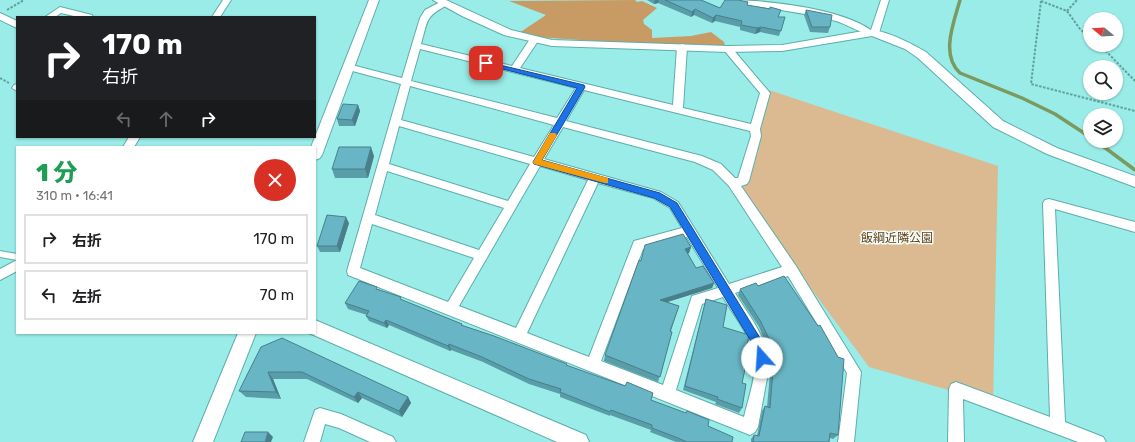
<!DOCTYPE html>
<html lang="ja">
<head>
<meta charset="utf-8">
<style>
	body { margin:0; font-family:Rubik,"Noto Sans JP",sans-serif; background:#f2f2f2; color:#202124; height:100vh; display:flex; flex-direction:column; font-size:15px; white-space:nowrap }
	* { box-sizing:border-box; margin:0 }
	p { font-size:13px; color:#757577 }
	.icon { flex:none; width:22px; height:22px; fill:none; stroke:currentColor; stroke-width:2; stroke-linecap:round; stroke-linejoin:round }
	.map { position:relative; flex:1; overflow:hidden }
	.drawer { position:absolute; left:16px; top:146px; width:300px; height:188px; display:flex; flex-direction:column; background:#fff; border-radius:0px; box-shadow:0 1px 3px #0004 }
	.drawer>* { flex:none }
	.top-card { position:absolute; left:16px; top:16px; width:300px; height:122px; border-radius:0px; box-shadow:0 1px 3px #0004; background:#202124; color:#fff; overflow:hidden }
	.needle { width:26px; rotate:288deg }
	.buttons { position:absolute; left:1083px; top:12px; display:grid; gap:8px }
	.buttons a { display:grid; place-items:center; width:40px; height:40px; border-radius:50%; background:#fff; box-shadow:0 1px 3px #0004; font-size:20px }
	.pin { position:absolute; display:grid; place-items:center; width:34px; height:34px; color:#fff; margin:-17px; border-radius:8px; box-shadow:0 2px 6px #0006 }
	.me { position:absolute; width:44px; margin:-22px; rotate:341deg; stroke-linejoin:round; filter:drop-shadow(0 0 3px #0008) }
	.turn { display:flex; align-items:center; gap:14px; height:84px; padding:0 20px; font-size:18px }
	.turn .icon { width:52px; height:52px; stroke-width:2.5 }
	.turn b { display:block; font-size:28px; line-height:34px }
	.lanes { display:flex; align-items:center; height:38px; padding:0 20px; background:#0003; justify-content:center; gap:20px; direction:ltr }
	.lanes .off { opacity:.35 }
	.round { display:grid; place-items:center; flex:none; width:42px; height:42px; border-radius:21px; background:#f2f2f2 }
	.head { display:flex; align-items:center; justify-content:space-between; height:68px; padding:0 20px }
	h1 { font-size:24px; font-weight:800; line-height:30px; color:#1e9e55 }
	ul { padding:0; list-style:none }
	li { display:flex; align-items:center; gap:12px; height:50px; margin:0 8px 6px; padding:0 12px; border:2px solid #e0e0e0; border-radius:0px }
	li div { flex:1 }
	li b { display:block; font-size:15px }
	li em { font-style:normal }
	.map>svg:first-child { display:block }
</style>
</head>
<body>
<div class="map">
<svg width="1135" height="442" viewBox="0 0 1135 442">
	<rect width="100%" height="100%" fill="#9aece8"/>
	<path fill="#dbba92" d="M769 90 998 166 993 403 869 367 733 183 744 182Z"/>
	<path fill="#c89b64" d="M635 0 637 2 642 1 657 8 643 20 644 24 652 30V38L691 36 711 32 724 42 725 46 639 44 536 37 519 33 546 15 509 1Z"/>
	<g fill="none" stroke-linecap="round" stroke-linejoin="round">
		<g stroke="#7a9a5f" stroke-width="3.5">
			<path d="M960 0C954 22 940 55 960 73L1022 98 1055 114 1090 137"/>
			<path d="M1096 141 1135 170"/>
		</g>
		<g stroke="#5daeab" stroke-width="2">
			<path id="service" d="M0 251 17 254V260L0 257Z"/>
		</g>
		<g stroke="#5daeab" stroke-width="2">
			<g id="minor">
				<path d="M223 0H231L220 17H212Z"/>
				<path d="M444 0 448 3 447 5C425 17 428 20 421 44L512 66 530 39 533 38 538 41 520 68 673 105 677 47 682 44 685 45 687 47 683 108 751 124 760 93 723 49 725 47H731L770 93 760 129 761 136 749 181 747 184 741 186 796 266 861 372 854 442H838L847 373 788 276 735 293C749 316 769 339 769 367L758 427 755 432 750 435 348 275 347 271 401 84 345 69 343 67 348 64 402 78 420 18 425 10ZM420 49 576 88 557 118 411 81ZM410 86 554 125 534 157 401 120ZM584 90 750 131 751 136 738 178H735L721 164 702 156 566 121ZM399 126 530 164 508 201 389 164ZM563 127 695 162 713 170 729 186 782 267 729 284 678 202 661 192 544 159ZM540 166 588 180 516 328 459 306ZM387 171 504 208 479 250 375 215ZM598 183 653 198 670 208 682 228 634 241 589 357 527 333ZM372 224 474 258 448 302 360 268ZM687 237 718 288 692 296 663 385 601 361 643 249ZM723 297C733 314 754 340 755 360 756 378 748 399 744 417L676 390 702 304Z"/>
				<path d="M728 0C765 0 840 8 871 30L881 0H889L879 33C871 40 847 24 836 21 802 12 767 8 732 3Z"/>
				<path d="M60 7 92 15 93 17H78L61 13 55 17H45Z"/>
				<path d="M0 13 17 21V28L0 20Z"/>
				<path d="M17 84V91L12 88 14 85Z"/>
				<path d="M129 137H140L134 147H123Z"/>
				<path d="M1049 199 1135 222V232L1055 209 1065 422 1103 437 1106 442H1078L963 399 964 442H948L949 389 951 384 956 382 1050 417 1043 203 1045 200Z"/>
				<path d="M17 260V271L0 280V269Z"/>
				<path d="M320 408 341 414 393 437 396 442H370L339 428 325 424 320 442H304L315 410Z"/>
			</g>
		</g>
		<g stroke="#5daeab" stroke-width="2">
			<g id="tertiary">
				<path d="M369 0H379L322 155 320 158 315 160V147H311Z"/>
				<path d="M433 0H446L511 30 552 40 728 46 782 45 869 30C886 30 912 44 926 52L1003 121 1057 148 1135 176V187L1047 154 993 127 918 58 905 49 872 36 782 51 728 52 552 46 504 35 462 16Z"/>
				<path d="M315 320 586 435 589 442H557L309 333H315Z"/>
				<path d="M238 333H256L213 442H193Z"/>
			</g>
		</g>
		<g stroke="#60a09d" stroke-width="2" stroke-dasharray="2.5 1.5" stroke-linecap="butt">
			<path d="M1041 1 1031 84 1135 111"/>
			<path d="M1041 1 1067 11 1080 29 1090 38"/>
			<path d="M7 10 24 0"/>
			<path d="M1067 11 1077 0"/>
			<path d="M1100 45 1135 81"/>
			<path d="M0 78 9 83"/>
		</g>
		<use href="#service" fill="#fff" fill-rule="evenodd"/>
		<use href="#minor" fill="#fff" fill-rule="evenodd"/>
		<use href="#tertiary" fill="#fff" fill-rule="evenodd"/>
	</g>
	<g fill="#599da9">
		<path d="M647 0H701L720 8 747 5 779 17H785L779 36 760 32 755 34 740 30V27L715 21 712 23 694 15 691 17 658 3 654 4Z"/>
		<path d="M806 10 830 27 828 33 810 32 804 15Z"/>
		<path d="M358 105 360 111 355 126H339L337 119Z"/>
		<path d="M374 156 368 178H335L332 169Z"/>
		<path d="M349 223 340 252H320L317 246Z"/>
		<path d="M691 247 689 253 688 254 696 268 714 283 712 288 667 302 679 306 671 331 672 332 658 382 604 361 605 355 641 261Z"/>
		<path d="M378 289 402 300 462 324 463 326 567 366 651 400 708 426 732 442H676L650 432 651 430 610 415V416L560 397V394L529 384 483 362 451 350 450 351 389 325 387 328 369 321 366 316 367 315 348 309 345 303Z"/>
		<path d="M740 289 838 435 833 439 830 438 829 442H751V439L754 435 757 436 762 411 765 406 767 407 771 362 767 346 759 327 738 295Z"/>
		<path d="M706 299 723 327 744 359 742 383V408L739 413 715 404 716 402 683 390Z"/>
		<path d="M261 347 408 397 411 403 402 417 362 398 358 403 307 379H273L281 399 246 397 239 391Z"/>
	</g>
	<g fill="#497f8a">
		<path d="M655 0H659L658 3 654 4Z"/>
		<path d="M695 9 694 15 691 17 692 12Z"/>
		<path d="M716 15 715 21 712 23 713 18Z"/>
		<path d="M761 27 760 32 755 34 757 28Z"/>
		<path d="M358 105 360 111 355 126 352 120Z"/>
		<path d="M371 147 374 156 368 178 365 169Z"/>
		<path d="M346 217 349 223 340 252 337 246Z"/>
		<path d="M691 247 689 253 684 255 685 249Z"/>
		<path d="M714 283 712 288 658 305 660 300Z"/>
		<path d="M386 320 389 325 387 328 384 323Z"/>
		<path d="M449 344 451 350 450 351 448 346Z"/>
		<path d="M268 372 273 379 281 399 276 392Z"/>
		<path d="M358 392 362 398 358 403 354 397Z"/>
		<path d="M408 397 411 403 402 417 399 411Z"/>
		<path d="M268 432 273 437 271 442H265Z"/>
	</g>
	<g fill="#68b6c5" stroke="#497f8a">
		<path d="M665 0H701L720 8 725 0H738L748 2 747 5 770 9V7L781 10 778 17H785L781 31 761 27 757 28 741 25 742 21 716 15 713 18 695 9 692 12Z"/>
		<path d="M806 10 832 15 830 27H812Z"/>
		<path d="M343 104 358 105 352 120 337 119Z"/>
		<path d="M339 147H371L365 169H332Z"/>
		<path d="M327 215 346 217 337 246H317Z"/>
		<path d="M683 234 691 247 685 249 696 268 703 266 714 283 660 300 679 306 670 331 672 332 660 377 605 355 639 260 641 261 645 245Z"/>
		<path d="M784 276 818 326 820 325 838 357 844 359 838 435 830 433 829 442H753L754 435 759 436 765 406 770 408 774 357 770 341 761 322 740 289 756 283 758 286Z"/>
		<path d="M359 281 377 287 376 289 401 297 400 299 462 324 461 325 494 336 567 364 566 365 625 386 627 382 653 393 651 400 686 413 687 411 709 420 708 426 733 437 732 442H687L678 438 652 428V425L611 410 610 412 560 392 561 389 529 379 482 357 449 344 448 346 386 320 384 323 366 316 369 311 345 303Z"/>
		<path d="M706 299 727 305 723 327 749 335 744 359 747 360 742 383 746 384 742 408 717 399 718 397 685 386Z"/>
		<path d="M282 338 408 397 399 411 358 392 354 397 302 372H268L276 392 239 391 261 347Z"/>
		<path d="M245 432H268L265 442H241Z"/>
	</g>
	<path fill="#1a73e8" stroke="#114b97" d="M483 61 584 85 585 87 542 160 660 193 677 203 760 338 767 358 766 361 762 363 758 361 752 343 670 207 654 198 534 164 533 162 577 88 483 64Z"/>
	<path fill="#f59e0b" d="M550 133H555L557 135 542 160 608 178V183H605L534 164 533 162Z"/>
	<g text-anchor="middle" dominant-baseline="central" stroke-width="3" stroke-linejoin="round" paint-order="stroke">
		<g font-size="12" fill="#614217" stroke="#f6fefd">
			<text x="897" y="238">飯綱近隣公園</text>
		</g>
	</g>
</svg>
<div class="buttons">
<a><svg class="needle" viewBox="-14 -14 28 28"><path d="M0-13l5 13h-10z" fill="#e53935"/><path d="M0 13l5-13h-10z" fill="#757577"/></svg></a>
<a><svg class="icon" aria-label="search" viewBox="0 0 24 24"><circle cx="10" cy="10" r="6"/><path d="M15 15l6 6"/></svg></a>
<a><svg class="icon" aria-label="layers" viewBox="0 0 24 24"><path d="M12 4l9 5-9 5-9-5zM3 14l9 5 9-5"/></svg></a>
</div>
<div class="pin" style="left:486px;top:63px;background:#d93025"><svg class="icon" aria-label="arrive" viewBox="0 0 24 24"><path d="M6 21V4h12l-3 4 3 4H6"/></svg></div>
<svg class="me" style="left:762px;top:358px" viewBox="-20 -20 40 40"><circle r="19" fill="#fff"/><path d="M0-13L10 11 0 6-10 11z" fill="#1a73e8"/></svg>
<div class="top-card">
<div class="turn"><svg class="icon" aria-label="right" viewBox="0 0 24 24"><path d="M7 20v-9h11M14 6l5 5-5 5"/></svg><div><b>170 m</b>右折</div></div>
<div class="lanes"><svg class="icon off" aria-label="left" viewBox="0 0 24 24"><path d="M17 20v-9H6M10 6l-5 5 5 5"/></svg><svg class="icon off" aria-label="ahead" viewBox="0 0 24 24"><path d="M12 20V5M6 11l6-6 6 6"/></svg><svg class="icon" aria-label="right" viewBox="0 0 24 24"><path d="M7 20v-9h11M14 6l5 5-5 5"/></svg></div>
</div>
<section class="drawer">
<div class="head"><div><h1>1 分</h1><p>310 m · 16:41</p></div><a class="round" style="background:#d93025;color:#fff"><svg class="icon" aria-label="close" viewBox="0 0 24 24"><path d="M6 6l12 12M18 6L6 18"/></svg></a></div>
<ul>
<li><svg class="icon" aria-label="right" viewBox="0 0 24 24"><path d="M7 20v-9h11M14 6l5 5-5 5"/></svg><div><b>右折</b></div><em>170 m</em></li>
<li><svg class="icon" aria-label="left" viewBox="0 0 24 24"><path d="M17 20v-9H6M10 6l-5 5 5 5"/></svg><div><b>左折</b></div><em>70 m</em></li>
</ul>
</section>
</div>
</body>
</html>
